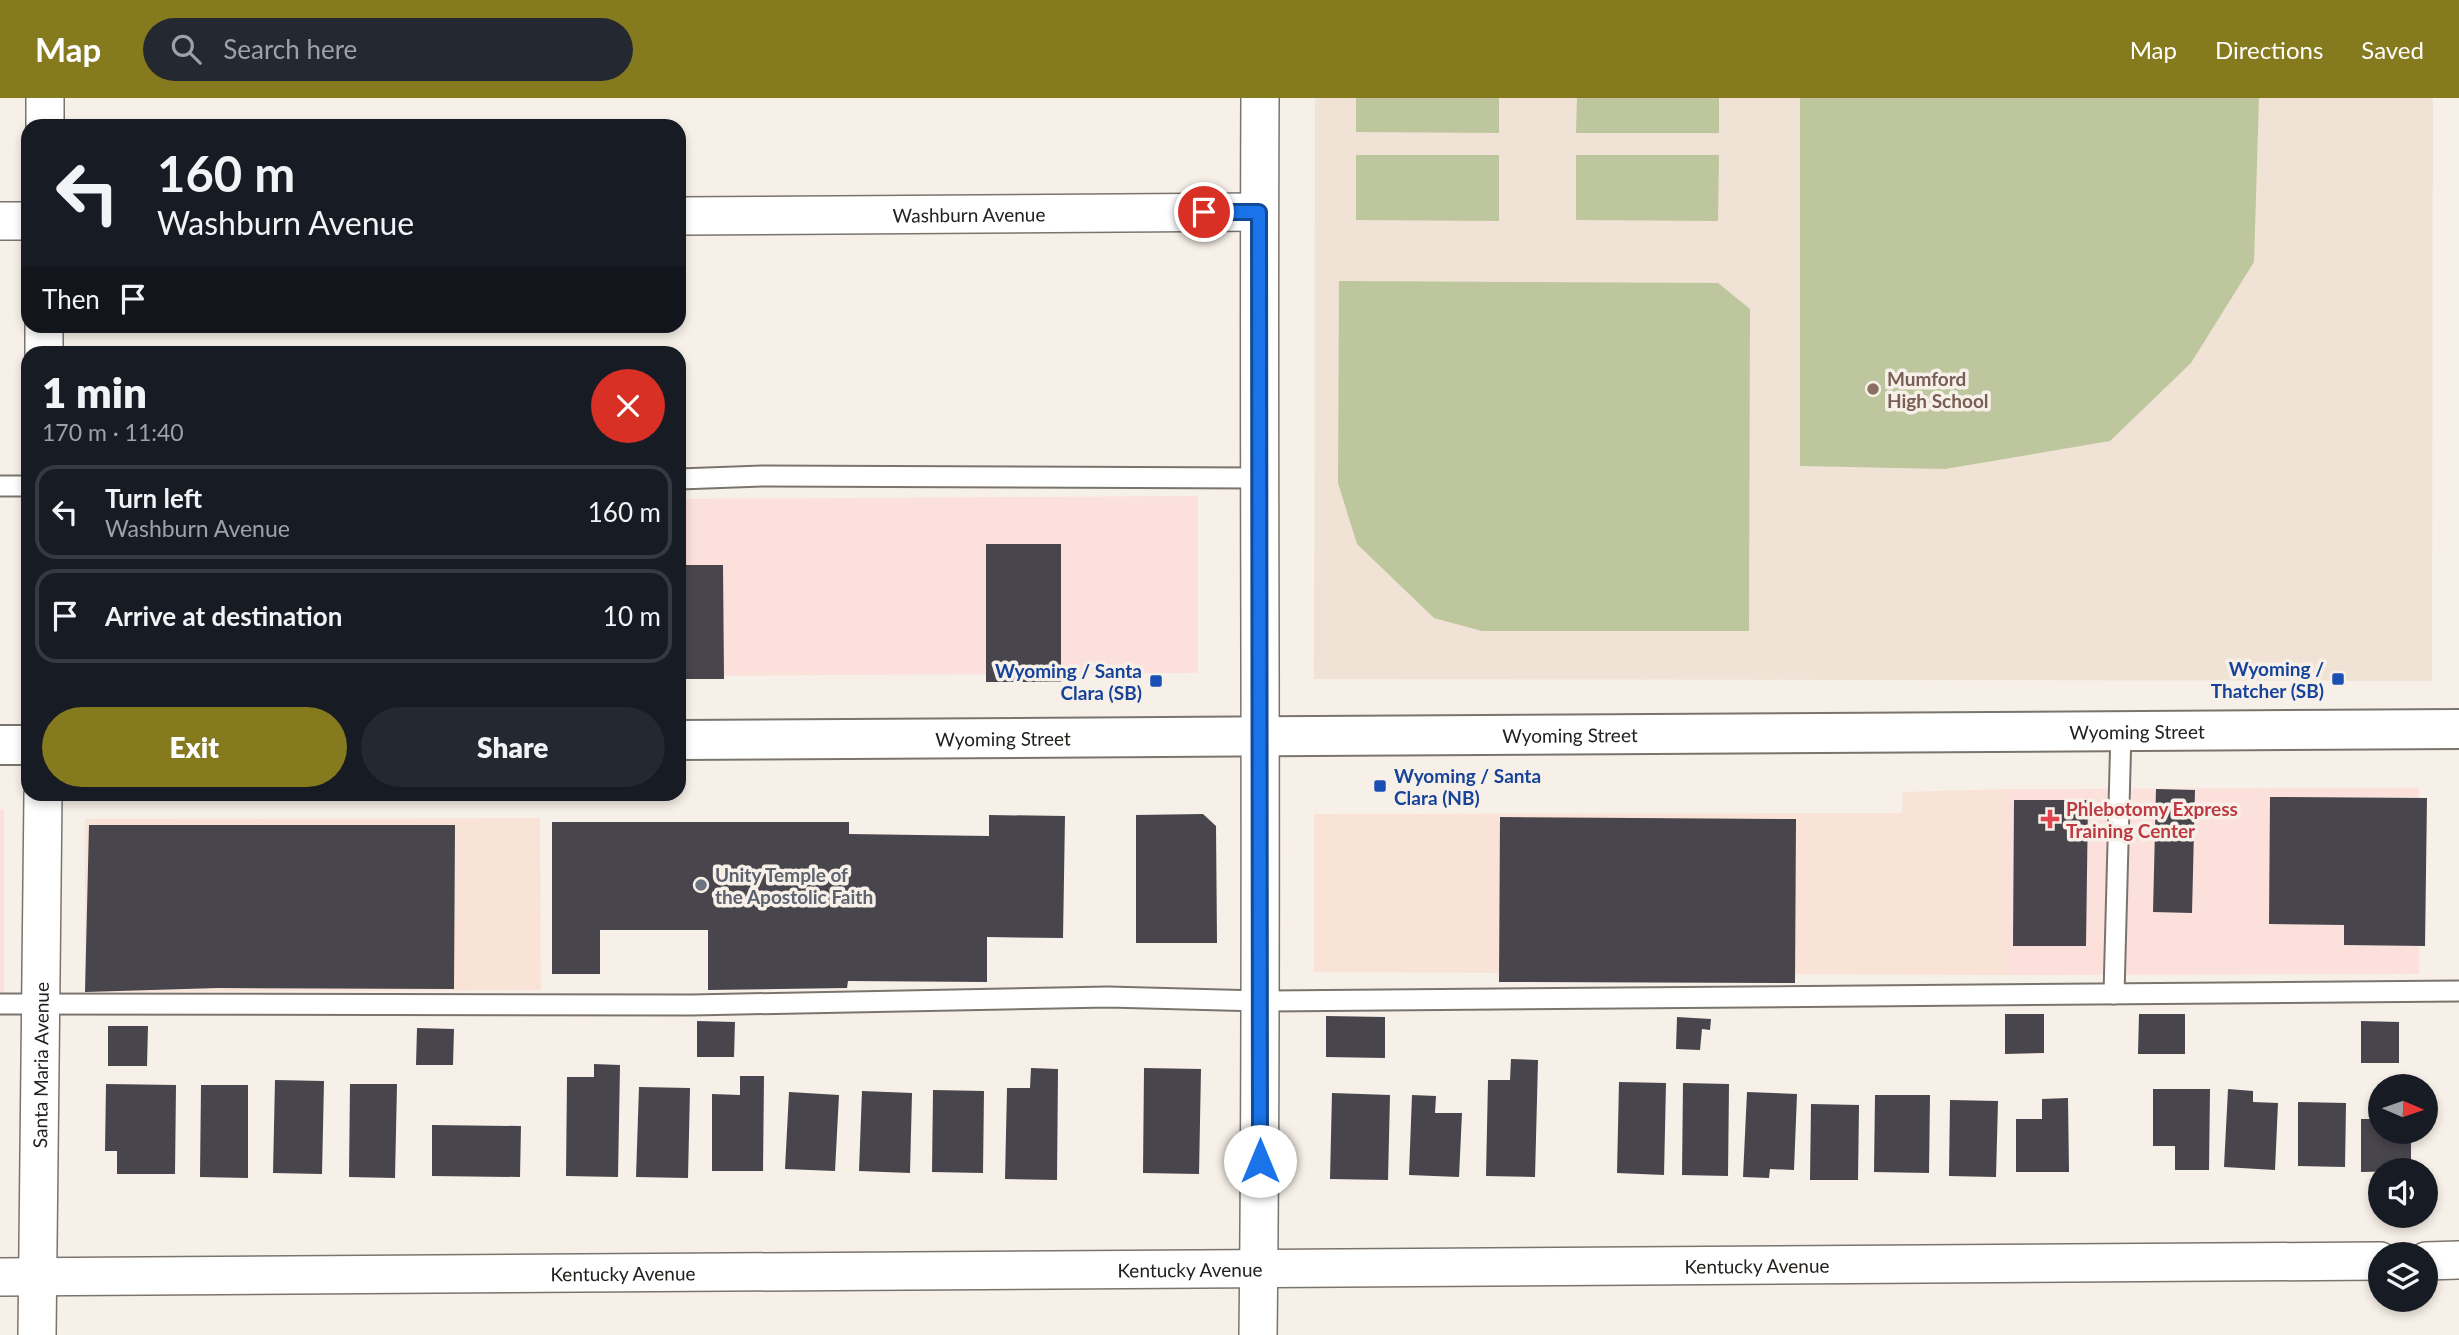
<!DOCTYPE html>
<html lang="en">
<head>
<meta charset="utf-8">
<style>
	body { margin:0; font-family:Lato,sans-serif; background:#242831; color:#f1f3f6; height:100vh; display:flex; flex-direction:column; font-size:26px; white-space:nowrap }
	* { box-sizing:border-box; margin:0 }
	p { font-size:23px; color:#9ea1a6 }
	.icon { flex:none; width:38px; height:38px; fill:none; stroke:currentColor; stroke-width:2; stroke-linecap:round; stroke-linejoin:round }
	.map { position:relative; flex:1; overflow:hidden }
	.side { position:absolute; left:21px; top:248px; width:665px; height:455px; display:flex; flex-direction:column; background:#171b24; border-radius:21px; box-shadow:0 4px 10px #0003 }
	.side>* { flex:none }
	.top-card { position:absolute; left:21px; top:21px; width:665px; height:214px; border-radius:21px; box-shadow:0 4px 10px #0003; background:#171b24; color:#f1f3f6; overflow:hidden }
	.needle { width:46px; rotate:92deg }
	.controls { position:absolute; left:2368px; top:976px; display:grid; gap:14px }
	.controls a { display:grid; place-items:center; width:70px; height:70px; border-radius:50%; background:#171b24; box-shadow:0 4px 10px #0003; font-size:35px }
	.pin { position:absolute; display:grid; place-items:center; width:60px; height:60px; color:#fff; margin:-30px; border:4px solid #fff; border-radius:50%; box-shadow:0 2px 7px #0007 }
	.me { position:absolute; width:77px; margin:-38px; rotate:0deg; stroke-linejoin:round; filter:drop-shadow(0 0 5px #0008) }
	.turn { display:flex; align-items:center; gap:24px; height:147px; padding:0 21px; font-size:32px }
	.turn .icon { width:91px; height:91px; stroke-width:2.5 }
	.turn b { display:block; font-size:49px; line-height:60px }
	.then { display:flex; align-items:center; height:66px; padding:0 21px; background:#0003; gap:14px; font-size:26px }
	.round { display:grid; place-items:center; flex:none; width:74px; height:74px; border-radius:37px; background:#242831 }
	.headline { display:flex; align-items:center; justify-content:space-between; height:119px; padding:0 21px }
	h1 { font-size:42px; font-weight:800; line-height:52px }
	.primary-button { display:flex; gap:14px; margin-top:auto; padding:14px 21px }
	.primary-button a { flex:1; height:80px; border-radius:42px; background:#867a1f; color:#fff; font-size:28px; font-weight:800; line-height:80px; text-align:center }
	.primary-button a+a { background:#242831; color:#f1f3f6 }
	ul { padding:0; list-style:none }
	li { display:flex; align-items:center; gap:21px; height:94px; margin:0 14px 10px; padding:0 7px; border:4px solid #363941; border-radius:21px }
	li div { flex:1 }
	li b { display:block; font-size:26px }
	li em { font-style:normal }
	header { display:flex; align-items:center; gap:42px; box-sizing:border-box; height:98px; padding:0 35px; background:#867a1f; color:#fff }
	header strong { font-size:33px }
	nav { display:flex; gap:38px; margin-inline-start:auto; font-size:24px }
	.search { width:490px; height:63px; background:#242831; display:flex; align-items:center; gap:18px; box-sizing:border-box; padding:0 24px; border-radius:38px; color:#9ea1a6; font-size:26px }
	.map>svg:first-child { display:block }
</style>
</head>
<body>
<header>
<strong>Map</strong>
<div class="search"><svg class="icon" aria-label="search" viewBox="0 0 24 24"><circle cx="10" cy="10" r="6"/><path d="M15 15l6 6"/></svg>Search here</div>
<nav><a>Map</a><a>Directions</a><a>Saved</a></nav>
</header>
<div class="map">
<svg width="2459" height="1237" viewBox="0 0 2459 1237">
	<rect width="100%" height="100%" fill="#f7f0e8"/>
	<g fill="#fbe0dc">
		<path d="M1198 398V575L679 578V401Z"/>
		<path d="M2419 690V876L2008 877V691Z"/>
		<rect x="0" y="711" width="4" height="184"/>
	</g>
	<g fill="#f9e2d6">
		<path d="M2008 691V877L1314 874V716L1902 715 1903 694Z"/>
		<path d="M540 720 541 892 85 894V721Z"/>
	</g>
	<path fill="#f0e3d5" d="M1315 0H2433L2432 583 1314 581Z"/>
	<g fill="#bdc69c">
		<path d="M1356 0H1499V35L1356 34Z"/>
		<path d="M1577 0H1719V35H1576Z"/>
		<path d="M1800 0H2259L2254 164 2191 265 2110 343 1945 371 1800 368Z"/>
		<path d="M1356 57H1499V123L1356 122Z"/>
		<path d="M1576 57H1719L1718 123 1576 122Z"/>
		<path d="M1339 183 1718 185 1750 211 1749 533H1482L1434 520 1357 446 1338 385Z"/>
	</g>
	<g fill="#48454c">
		<path d="M679 446H685L686 467H723L724 581H679Z"/>
		<rect x="986" y="446" width="75" height="138"/>
		<path d="M2156 691 2195 692 2192 815 2153 814Z"/>
		<path d="M2270 699 2427 700 2425 848 2344 847V827L2269 826Z"/>
		<path d="M2014 702H2088L2086 848H2013Z"/>
		<path d="M1203 716 1216 728 1217 845H1136V717Z"/>
		<path d="M989 717 1065 718 1063 840 987 839V884L848 883 847 890 708 892V832H600V876H552V724H849V736L989 738Z"/>
		<path d="M1500 719 1796 721 1795 885 1499 884Z"/>
		<path d="M89 727H455L454 891 218 890 85 894Z"/>
		<path d="M2005 916H2044V955L2005 956Z"/>
		<path d="M2139 916H2185V956H2138Z"/>
		<path d="M1326 918 1385 919V960L1326 959Z"/>
		<path d="M1677 919 1711 921 1710 932 1702 931 1700 952 1676 951Z"/>
		<path d="M697 923 735 924 734 959H697Z"/>
		<path d="M2361 923 2399 924V965H2361Z"/>
		<path d="M108 928H148L147 968H108Z"/>
		<path d="M417 930 454 931 453 967H416Z"/>
		<path d="M1511 961 1538 962 1535 1079 1486 1078 1488 982H1510Z"/>
		<path d="M594 966 620 967 618 1079 566 1078 567 979H594Z"/>
		<path d="M1031 970 1058 971 1057 1082 1005 1081 1007 990H1030Z"/>
		<path d="M1144 970 1201 971 1199 1076 1143 1075Z"/>
		<path d="M740 978H764L763 1073H712V996L740 997Z"/>
		<path d="M275 982 324 983 322 1076 273 1075Z"/>
		<path d="M1619 984 1666 985 1664 1077 1617 1075Z"/>
		<path d="M1683 985 1729 986 1728 1078 1682 1077Z"/>
		<path d="M106 986 176 987 175 1076H117V1053H105Z"/>
		<path d="M350 986H397L395 1080 349 1079Z"/>
		<path d="M201 987H248V1080L200 1079Z"/>
		<path d="M639 989 690 990 688 1080 636 1079Z"/>
		<path d="M2153 991H2210L2209 1072H2175V1048H2153Z"/>
		<path d="M2228 991 2253 993V1004L2278 1005 2275 1072 2224 1069Z"/>
		<path d="M933 992 984 993 983 1075 932 1074Z"/>
		<path d="M862 993 912 995 910 1075 859 1073Z"/>
		<path d="M789 994 839 997 835 1073 785 1071Z"/>
		<path d="M1747 994 1797 996 1794 1072 1770 1071 1769 1080 1743 1079Z"/>
		<path d="M1332 995 1390 997 1388 1082 1330 1081Z"/>
		<path d="M1412 997 1436 998 1435 1015H1462L1459 1079 1409 1077Z"/>
		<path d="M1875 997H1930L1929 1075 1874 1074Z"/>
		<path d="M2068 1000 2069 1074H2016V1021H2042V1001Z"/>
		<path d="M1950 1002 1998 1003 1996 1079 1949 1078Z"/>
		<path d="M2298 1004 2346 1005 2345 1069 2298 1068Z"/>
		<path d="M1811 1006 1859 1007 1858 1082H1810Z"/>
		<path d="M2361 1021H2380V1034H2411V1073L2361 1074Z"/>
		<path d="M432 1027 521 1028 520 1079 432 1078Z"/>
	</g>
	<g fill="none" stroke-linecap="round" stroke-linejoin="round">
		<g stroke="#7b746d" stroke-width="23">
			<g id="service">
				<path d="M679 381 762 378 1258 380"/>
				<path d="M0 388H28"/>
				<path d="M2114 896 2121 633"/>
				<path d="M0 906 692 907 1108 899 1261 903 2459 893"/>
			</g>
		</g>
		<g stroke="#7b746d" stroke-width="40">
			<g id="minor">
				<path d="M45 28V0"/>
				<path id="s1" d="M679 118 1259 114"/>
				<path d="M0 123H28"/>
				<path d="M44 256V228"/>
				<path d="M2426 1163 2459 1162"/>
				<path id="s2" d="M0 1179 2380 1163"/>
				<path id="s3" d="M37 1237 43 696"/>
				<path d="M1258 1237C1263 825 1258 412 1260 0"/>
			</g>
		</g>
		<g stroke="#7b746d" stroke-width="42">
			<g id="tertiary">
				<path id="s4" d="M679 642 2459 631"/>
				<path d="M0 647H28"/>
			</g>
		</g>
		<use href="#service" stroke="#fff" stroke-width="19"/>
		<use href="#minor" stroke="#fff" stroke-width="37"/>
		<use href="#tertiary" stroke="#fff" stroke-width="38"/>
	</g>
	<g fill="none" stroke-linecap="round" stroke-linejoin="round">
		<g stroke="#114b97" stroke-width="18">
			<path id="route" d="M1204 114H1259L1260 1063"/>
		</g>
		<use href="#route" stroke="#1a73e8" stroke-width="12"/>
	</g>
	<circle fill="#8d6e63" stroke="#f7f0e8" stroke-width="2.5" cx="1873" cy="291" r="7"/>
	<g fill="#1a4fb4" stroke="#f7f0e8" stroke-width="2.5">
		<rect x="2331" y="574" width="14" height="14" rx="3.5"/>
		<rect x="1149" y="576" width="14" height="14" rx="3.5"/>
		<rect x="1373" y="681" width="14" height="14" rx="3.5"/>
	</g>
	<path fill="#e0444e" stroke="#f7f0e8" stroke-width="2.5" d="M2046.5 710.5h7v7h7v7h-7v7h-7v-7h-7v-7h7z"/>
	<circle fill="#6b7280" stroke="#f7f0e8" stroke-width="2.5" cx="701" cy="787" r="7"/>
	<g text-anchor="middle" dominant-baseline="central" stroke-width="7" stroke-linejoin="round" paint-order="stroke">
		<g font-size="19" fill="#23201d" stroke="#f7f0e8">
			<text stroke="none"><textPath href="#s1" startOffset="290">Washburn Avenue</textPath></text>
			<text stroke="none"><textPath href="#s4" startOffset="1458">Wyoming Street</textPath></text>
			<text stroke="none"><textPath href="#s4" startOffset="891">Wyoming Street</textPath></text>
			<text stroke="none"><textPath href="#s4" startOffset="324">Wyoming Street</textPath></text>
			<text stroke="none"><textPath href="#s3" startOffset="270">Santa Maria Avenue</textPath></text>
			<text stroke="none"><textPath href="#s2" startOffset="1757">Kentucky Avenue</textPath></text>
			<text stroke="none"><textPath href="#s2" startOffset="1190">Kentucky Avenue</textPath></text>
			<text stroke="none"><textPath href="#s2" startOffset="623">Kentucky Avenue</textPath></text>
		</g>
		<g font-size="19" font-weight="bold" fill="#785e54" stroke="#f7f0e8" text-anchor="start">
			<text x="1887" y="280">Mumford<tspan x="1887" dy="22">High School</tspan></text>
		</g>
		<g font-size="19" font-weight="bold" fill="#164399" stroke="#f7f0e8" text-anchor="end">
			<text x="2324" y="570">Wyoming /<tspan x="2324" dy="22">Thatcher (SB)</tspan></text>
			<text x="1142" y="572">Wyoming / Santa<tspan x="1142" dy="22">Clara (SB)</tspan></text>
			<text x="1394" y="677" text-anchor="start">Wyoming / Santa<tspan x="1394" dy="22">Clara (NB)</tspan></text>
		</g>
		<g font-size="19" font-weight="bold" fill="#be3a42" stroke="#f7f0e8" text-anchor="start">
			<text x="2066" y="710">Phlebotomy Express<tspan x="2066" dy="22">Training Center</tspan></text>
		</g>
		<g font-size="19" font-weight="bold" fill="#5b616d" stroke="#f7f0e8" text-anchor="start">
			<text x="715" y="776">Unity Temple of<tspan x="715" dy="22">the Apostolic Faith</tspan></text>
		</g>
	</g>
</svg>
<div class="controls">
<a><svg class="needle" viewBox="-14 -14 28 28"><path d="M0-13l5 13h-10z" fill="#e53935"/><path d="M0 13l5-13h-10z" fill="#9ea1a6"/></svg></a>
<a><svg class="icon" aria-label="sound" viewBox="0 0 24 24"><path d="M4 9h4l5-4v14l-5-4H4zM17 9q2 3 0 6"/></svg></a>
<a><svg class="icon" aria-label="layers" viewBox="0 0 24 24"><path d="M12 4l9 5-9 5-9-5zM3 14l9 5 9-5"/></svg></a>
</div>
<div class="pin" style="left:1204px;top:114px;background:#d93025"><svg class="icon" aria-label="arrive" viewBox="0 0 24 24"><path d="M6 21V4h12l-3 4 3 4H6"/></svg></div>
<svg class="me" style="left:1260px;top:1063px" viewBox="-20 -20 40 40"><circle r="19" fill="#fff"/><path d="M0-13L10 11 0 6-10 11z" fill="#1a73e8"/></svg>
<div class="top-card">
<div class="turn"><svg class="icon" aria-label="left" viewBox="0 0 24 24"><path d="M17 20v-9H6M10 6l-5 5 5 5"/></svg><div><b>160 m</b>Washburn Avenue</div></div>
<div class="then">Then<svg class="icon" aria-label="arrive" viewBox="0 0 24 24"><path d="M6 21V4h12l-3 4 3 4H6"/></svg></div>
</div>
<section class="side">
<div class="headline"><div><h1>1 min</h1><p>170 m · 11:40</p></div><a class="round" style="background:#d93025;color:#fff"><svg class="icon" aria-label="close" viewBox="0 0 24 24"><path d="M6 6l12 12M18 6L6 18"/></svg></a></div>
<ul>
<li><svg class="icon" aria-label="left" viewBox="0 0 24 24"><path d="M17 20v-9H6M10 6l-5 5 5 5"/></svg><div><b>Turn left</b><p>Washburn Avenue</p></div><em>160 m</em></li>
<li><svg class="icon" aria-label="arrive" viewBox="0 0 24 24"><path d="M6 21V4h12l-3 4 3 4H6"/></svg><div><b>Arrive at destination</b></div><em>10 m</em></li>
</ul>
<div class="primary-button"><a>Exit</a><a>Share</a></div>
</section>
</div>
</body>
</html>
